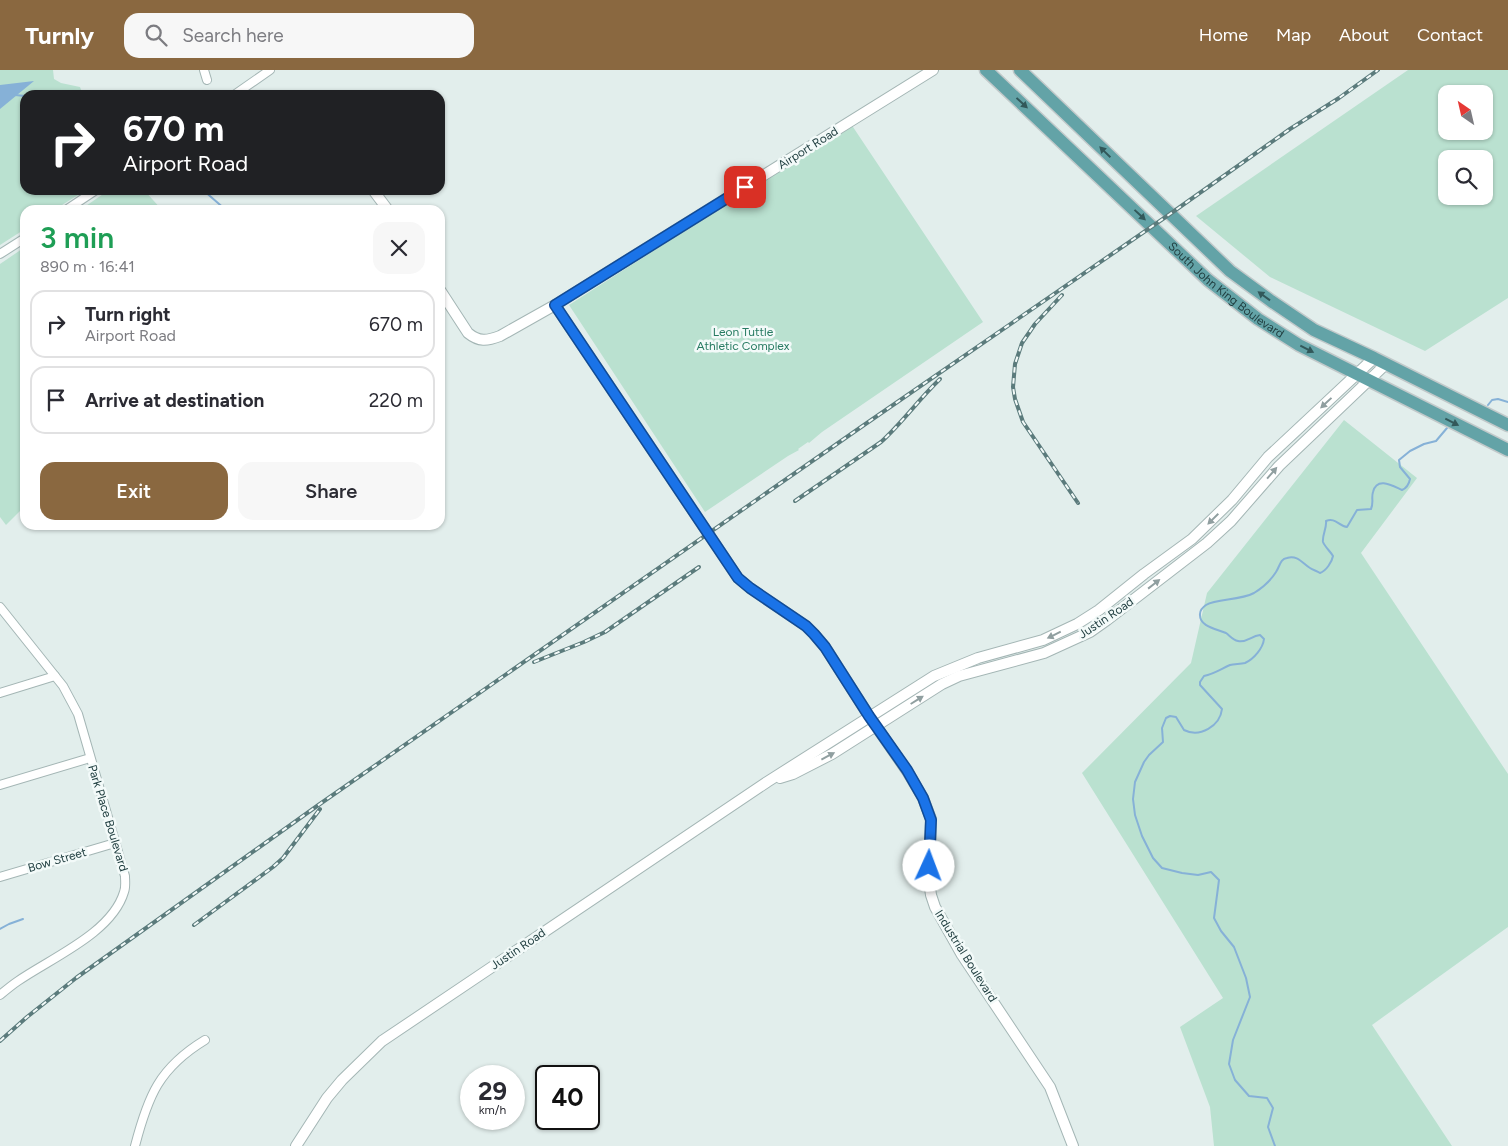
<!DOCTYPE html>
<html lang="en">
<head>
<meta charset="utf-8">
<style>
	body { margin:0; font-family:Figtree,sans-serif; background:#f7f7f7; color:#2b2b33; height:100vh; display:flex; flex-direction:column; font-size:19px; white-space:nowrap }
	* { box-sizing:border-box; margin:0 }
	p { font-size:16px; color:#7c7c81 }
	.icon { flex:none; width:28px; height:28px; fill:none; stroke:currentColor; stroke-width:2; stroke-linecap:round; stroke-linejoin:round }
	.map { position:relative; flex:1; overflow:hidden }
	.side { position:absolute; left:20px; top:135px; width:425px; height:325px; display:flex; flex-direction:column; background:#fff; border-radius:15px; box-shadow:0 1px 4px #0004 }
	.side>* { flex:none }
	.hud { position:absolute; left:20px; top:20px; width:425px; height:105px; border-radius:15px; box-shadow:0 1px 4px #0004; background:#202124; color:#fff; overflow:hidden }
	.needle { width:32px; rotate:326deg }
	.fabs { position:absolute; left:1438px; top:15px; display:grid; gap:10px }
	.fabs a { display:grid; place-items:center; width:55px; height:55px; border-radius:10px; background:#fff; box-shadow:0 1px 4px #0004; font-size:25px }
	.speed { position:absolute; left:460px; top:995px; display:flex; gap:10px; font-size:25px; font-weight:700; text-align:center }
	.speed>* { display:grid; place-content:center; width:65px; height:65px; border-radius:50%; background:#fff; box-shadow:0 1px 4px #0004; line-height:1 }
	.speed small { font-size:12px; font-weight:400 }
	.speed .limit { border:2px solid #111; border-radius:8px; background:#fff; color:#111 }
	.pin { position:absolute; display:grid; place-items:center; width:42px; height:42px; color:#fff; margin:-21px; border-radius:10px; box-shadow:0 2px 8px #0006 }
	.me { position:absolute; width:55px; margin:-28px; rotate:2deg; stroke-linejoin:round; filter:drop-shadow(0 0 4px #0008) }
	.turn { display:flex; align-items:center; gap:18px; height:105px; padding:0 20px; font-size:22px }
	.turn .icon { width:65px; height:65px; stroke-width:2.5 }
	.turn b { display:block; font-size:35px; line-height:42px }
	.round { display:grid; place-items:center; flex:none; width:52px; height:52px; border-radius:15px; background:#f7f7f7 }
	.summary { display:flex; align-items:center; justify-content:space-between; height:85px; padding:0 20px }
	h1 { font-size:30px; font-weight:600; line-height:38px; color:#1e9e55 }
	.action { display:flex; gap:10px; margin-top:auto; padding:10px 20px }
	.action a { flex:1; height:58px; border-radius:15px; background:#8a6840; color:#fff; font-size:20px; font-weight:600; line-height:58px; text-align:center }
	.action a+a { background:#f7f7f7; color:#2b2b33 }
	ul { padding:0; list-style:none }
	li { display:flex; align-items:center; gap:15px; height:68px; margin:0 10px 8px; padding:0 10px; border:2px solid #e1e1e2; border-radius:15px }
	li div { flex:1 }
	li b { display:block; font-size:19px }
	li em { font-style:normal }
	header { display:flex; align-items:center; gap:30px; box-sizing:border-box; height:70px; padding:0 25px; background:#8a6840; color:#fff }
	header strong { font-size:24px }
	nav { display:flex; gap:28px; margin-inline-start:auto; font-size:18px }
	.search { width:350px; height:45px; background:#f7f7f7; display:flex; align-items:center; gap:12px; box-sizing:border-box; padding:0 18px; border-radius:15px; color:#7c7c81; font-size:19px }
	.map>svg:first-child { display:block }
</style>
</head>
<body>
<header>
<strong>Turnly</strong>
<div class="search"><svg class="icon" aria-label="search" viewBox="0 0 24 24"><circle cx="10" cy="10" r="6"/><path d="M15 15l6 6"/></svg>Search here</div>
<nav><a>Home</a><a>Map</a><a>About</a><a>Contact</a></nav>
</header>
<div class="map">
<svg width="1508" height="1076" viewBox="0 0 1508 1076">
	<rect width="100%" height="100%" fill="#e2eeec"/>
	<g fill="#bae1d0" fill-rule="evenodd">
		<path d="M0 0H53L54 9 61 13 80 17 83 25H25V120H86L54 140H25V159L0 175Z"/>
		<path d="M1408 0H1508V228L1425 281 1270 207 1196 146ZM1446 24H1484V61H1446ZM1446 89H1484V126H1446Z"/>
		<path d="M851 54 983 252 822 362 809 373 808 372 798 379 799 380 788 386 705 442 569 235Z"/>
		<path d="M109 120H144L162 140H80Z"/>
		<path d="M25 177V436L6 455 0 447V194Z"/>
		<path d="M1344 350 1417 408 1361 483 1508 704V857L1372 955 1452 1076H1214L1210 1037 1180 957 1223 928 1082 703 1191 593 1207 523Z"/>
	</g>
	<path fill="#86b1d7" d="M34 11 0 39V15Z"/>
	<g fill="none" stroke-linecap="round" stroke-linejoin="round">
		<g stroke="#86b1d7" stroke-width="2">
			<path d="M15 25 25 26"/>
			<path d="M91 25H92"/>
			<path d="M203 120 226 140"/>
			<path d="M1488 335 1492 330 1498 329 1508 332"/>
			<path d="M0 859 9 854 23 849"/>
			<path d="M1275 1076 1268 1057 1273 1038 1267 1028 1249 1026 1235 1010 1229 994 1233 970 1250 927 1246 908 1234 877 1221 861 1214 848 1219 810 1211 802 1198 805 1182 803 1162 798 1153 788 1142 766 1135 745 1133 729 1135 712 1144 692 1149 685 1163 672 1162 658 1166 648 1170 646 1176 647 1184 660C1200 668 1220 656 1222 639L1200 615V612L1204 606C1214 604 1221 599 1230 595 1234 594 1240 594 1245 593 1254 589 1263 578 1264 569L1260 565C1251 566 1247 573 1238 571 1233 570 1230 566 1226 563 1217 559 1199 557 1200 544 1200 540 1203 537 1206 535 1217 528 1239 531 1254 523 1262 518 1271 510 1276 502 1280 496 1280 489 1287 488 1298 485 1302 493 1310 498 1313 500 1317 501 1320 503 1326 501 1332 492 1333 486 1330 481 1325 477 1323 472 1322 465 1327 458 1326 451 1335 447 1339 456 1347 457L1357 440 1371 439C1374 432 1371 428 1373 422 1377 406 1393 416 1402 420 1407 418 1409 414 1410 409L1400 397 1399 390 1410 381 1424 374 1436 371 1447 358"/>
		</g>
		<g stroke="#a4b6b5" stroke-width="10">
			<g id="minor">
				<path d="M204 0 207 10"/>
				<path d="M234 25 270 0"/>
				<path d="M66 140 96 120"/>
				<path d="M0 184 25 168"/>
				<path d="M0 537 63 616 78 644 125 806C125 811 126 817 124 822 112 863 51 888 18 911 12 915 6 920 0 925"/>
				<path d="M0 623 55 606"/>
				<path d="M0 715 90 688"/>
				<path d="M0 807 115 773"/>
				<path d="M135 1076C148 1026 159 998 205 970"/>
			</g>
		</g>
		<g stroke="#a4b6b5" stroke-width="12">
			<g id="tertiary">
				<path d="M373 120 388 140"/>
				<path d="M440 220 468 263C479 272 487 271 500 266L555 235 933 0"/>
				<path d="M555 235 738 508 750 518 806 556 814 564 825 577 869 646 907 701 923 728 931 749 929 811 931 825 935 837 962 885 1050 1017 1073 1076"/>
				<path d="M780 708 793 704 832 684 942 614 959 606 1044 583 1090 562 1107 550 1207 473 1231 451 1279 396 1386 294"/>
				<path d="M296 1076 327 1028 342 1010 382 971 767 712 934 606 978 588 1043 570 1077 554 1099 540 1144 504 1192 469 1232 430 1268 387 1374 288"/>
			</g>
		</g>
		<g stroke="#c1c9ca" stroke-width="15">
			<g id="primary">
				<path id="s1" d="M986 0 1208 210 1258 249 1299 275 1508 380"/>
				<path d="M1020 0 1230 201 1271 231 1314 260 1374 288 1508 355"/>
			</g>
		</g>
		<use href="#minor" stroke="#fff" stroke-width="8"/>
		<use href="#tertiary" stroke="#fff" stroke-width="10"/>
		<use href="#primary" stroke="#63a3a7" stroke-width="12"/>
		<g stroke="#5b7b7c" stroke-width="4">
			<g id="rail">
				<path d="M1062 225 1035 254 1022 273 1015 294 1013 317 1015 329 1023 352 1078 433"/>
				<path d="M795 431 881 372C902 353 919 329 940 309"/>
				<path d="M534 592 584 572 605 562 699 497"/>
				<path d="M194 855 273 797 283 788 320 739"/>
				<path d="M0 971 27 947 76 908 317 736 864 355 1170 144 1290 59 1339 28 1378 0"/>
			</g>
		</g>
		<use href="#rail" stroke="#f3faf9" stroke-width="2" stroke-dasharray="5.5" stroke-linecap="butt"/>
	</g>
	<defs><path id="oneway-solid" d="M-6-.8H1V-3.2L6.5 0L1 3.2V.8H-6Z" transform="scale(1.25)"/></defs>
	<g fill="#32585a">
		<use href="#oneway-solid" transform="translate(1022 33) rotate(43)"/>
		<use href="#oneway-solid" transform="translate(1105 82) rotate(-136)"/>
		<use href="#oneway-solid" transform="translate(1140 145) rotate(43)"/>
		<use href="#oneway-solid" transform="translate(1264 226) rotate(-144)"/>
		<use href="#oneway-solid" transform="translate(1307 279) rotate(27)"/>
		<use href="#oneway-solid" transform="translate(1452 352) rotate(27)"/>
	</g>
	<g fill="#909fa0">
		<use href="#oneway-solid" transform="translate(1326 333) rotate(137)"/>
		<use href="#oneway-solid" transform="translate(1272 403) rotate(-49)"/>
		<use href="#oneway-solid" transform="translate(1213 449) rotate(135)"/>
		<use href="#oneway-solid" transform="translate(1154 514) rotate(-38)"/>
		<use href="#oneway-solid" transform="translate(1054 565) rotate(154)"/>
		<use href="#oneway-solid" transform="translate(917 630) rotate(-32)"/>
		<use href="#oneway-solid" transform="translate(828 686) rotate(-28)"/>
	</g>
	<g fill="none" stroke-linecap="round" stroke-linejoin="round">
		<g stroke="#114b97" stroke-width="12">
			<path id="route" d="M745 117 555 235 738 508 750 518 806 556 814 564 825 577 869 646 907 700 923 728 931 750 929 796"/>
		</g>
		<use href="#route" stroke="#1a73e8" stroke-width="9"/>
	</g>
	<g text-anchor="middle" dominant-baseline="central" stroke-width="5" stroke-linejoin="round" paint-order="stroke">
		<g font-size="12" fill="#213f41" stroke="#f3faf9">
			<text transform="translate(808 78) rotate(-32)">Airport Road</text>
			<text stroke="none"><textPath href="#s1" startOffset="326">South John King Boulevard</textPath></text>
			<text transform="translate(1106 548) rotate(-34)">Justin Road</text>
			<text transform="translate(108 748) rotate(73)">Park Place Boulevard</text>
			<text transform="translate(57 790) rotate(-16)">Bow Street</text>
			<text transform="translate(518 879) rotate(-34)">Justin Road</text>
			<text transform="translate(966 886) rotate(58)">Industrial Boulevard</text>
		</g>
		<g font-size="12" fill="#277b62" stroke="#f3faf9">
			<text x="743" y="262">Leon Tuttle<tspan x="743" dy="14">Athletic Complex</tspan></text>
		</g>
	</g>
</svg>
<div class="fabs">
<a><svg class="needle" viewBox="-14 -14 28 28"><path d="M0-13l5 13h-10z" fill="#e53935"/><path d="M0 13l5-13h-10z" fill="#7c7c81"/></svg></a>
<a><svg class="icon" aria-label="search" viewBox="0 0 24 24"><circle cx="10" cy="10" r="6"/><path d="M15 15l6 6"/></svg></a>
</div>
<div class="speed"><div>29<small>km/h</small></div><div class="limit">40</div></div>
<div class="pin" style="left:745px;top:117px;background:#d93025"><svg class="icon" aria-label="arrive" viewBox="0 0 24 24"><path d="M6 21V4h12l-3 4 3 4H6"/></svg></div>
<svg class="me" style="left:929px;top:796px" viewBox="-20 -20 40 40"><circle r="19" fill="#fff"/><path d="M0-13L10 11 0 6-10 11z" fill="#1a73e8"/></svg>
<div class="hud">
<div class="turn"><svg class="icon" aria-label="right" viewBox="0 0 24 24"><path d="M7 20v-9h11M14 6l5 5-5 5"/></svg><div><b>670 m</b>Airport Road</div></div>
</div>
<section class="side">
<div class="summary"><div><h1>3 min</h1><p>890 m · 16:41</p></div><a class="round"><svg class="icon" aria-label="close" viewBox="0 0 24 24"><path d="M6 6l12 12M18 6L6 18"/></svg></a></div>
<ul>
<li><svg class="icon" aria-label="right" viewBox="0 0 24 24"><path d="M7 20v-9h11M14 6l5 5-5 5"/></svg><div><b>Turn right</b><p>Airport Road</p></div><em>670 m</em></li>
<li><svg class="icon" aria-label="arrive" viewBox="0 0 24 24"><path d="M6 21V4h12l-3 4 3 4H6"/></svg><div><b>Arrive at destination</b></div><em>220 m</em></li>
</ul>
<div class="action"><a>Exit</a><a>Share</a></div>
</section>
</div>
</body>
</html>
